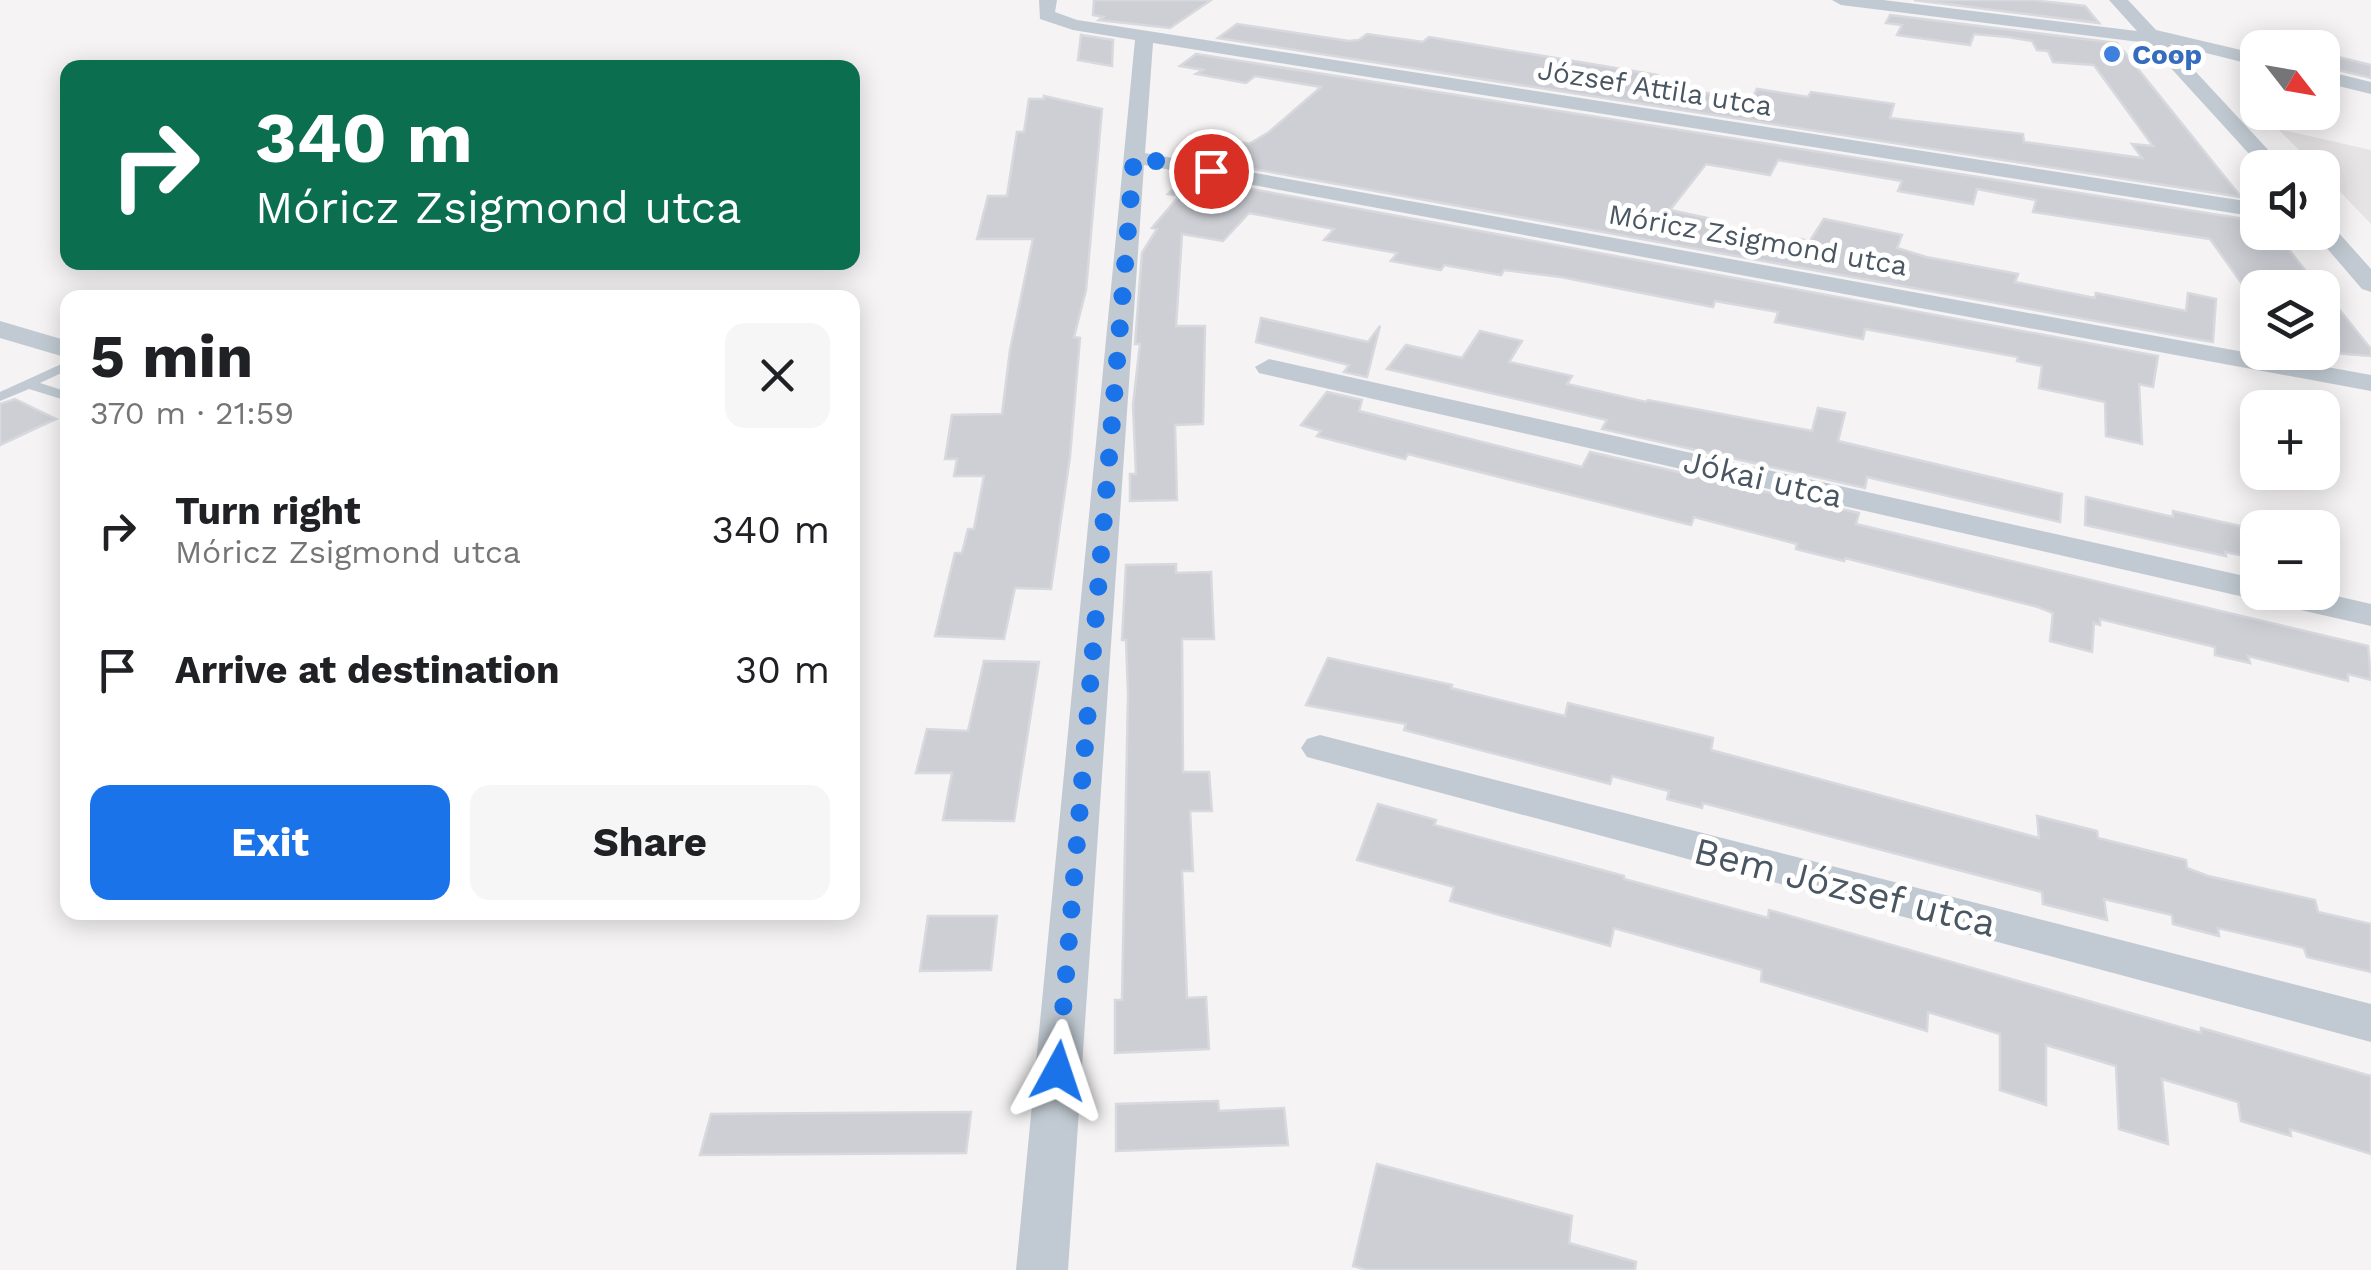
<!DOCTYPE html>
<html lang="en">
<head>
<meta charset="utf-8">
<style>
	body { margin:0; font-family:"Work Sans",sans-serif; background:#f6f6f6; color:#202124; height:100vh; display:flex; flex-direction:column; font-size:38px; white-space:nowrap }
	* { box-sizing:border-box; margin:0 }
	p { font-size:32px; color:#757577 }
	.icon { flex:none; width:55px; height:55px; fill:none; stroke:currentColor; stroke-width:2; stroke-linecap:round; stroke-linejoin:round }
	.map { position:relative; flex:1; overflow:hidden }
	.drawer { position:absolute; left:60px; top:290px; width:800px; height:630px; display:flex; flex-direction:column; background:#fff; border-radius:20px; box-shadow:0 5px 25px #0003 }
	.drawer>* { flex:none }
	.hud { position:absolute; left:60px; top:60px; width:800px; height:210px; border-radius:20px; box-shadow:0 5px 25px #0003; background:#0b6e4f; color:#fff; overflow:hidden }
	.needle { width:65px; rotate:121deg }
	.buttons { position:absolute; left:2240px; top:30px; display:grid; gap:20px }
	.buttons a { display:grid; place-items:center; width:100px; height:100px; border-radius:20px; background:#fff; box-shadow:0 5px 25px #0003; font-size:50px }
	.pin { position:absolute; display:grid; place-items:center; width:85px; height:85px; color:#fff; margin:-42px; border:5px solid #fff; border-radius:50%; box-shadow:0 2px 10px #0007 }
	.me { position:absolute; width:110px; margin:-55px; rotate:5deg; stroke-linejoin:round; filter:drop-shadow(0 0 8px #0008) }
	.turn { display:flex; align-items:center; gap:35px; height:210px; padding:0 30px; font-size:45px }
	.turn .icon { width:130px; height:130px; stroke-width:2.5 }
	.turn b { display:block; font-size:70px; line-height:85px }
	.round { display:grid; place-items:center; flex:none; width:105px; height:105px; border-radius:20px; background:#f6f6f6 }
	.head { display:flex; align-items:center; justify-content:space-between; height:170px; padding:0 30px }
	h1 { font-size:60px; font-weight:700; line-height:75px }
	.primary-button { display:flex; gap:20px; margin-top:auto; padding:20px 30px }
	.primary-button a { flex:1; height:115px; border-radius:20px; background:#1a73e8; color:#fff; font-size:40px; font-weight:700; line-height:115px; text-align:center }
	.primary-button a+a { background:#f6f6f6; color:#202124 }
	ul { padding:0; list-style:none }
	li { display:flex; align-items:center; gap:30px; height:140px; padding:0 30px }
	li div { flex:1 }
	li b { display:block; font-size:38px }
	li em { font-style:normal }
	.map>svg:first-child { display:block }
</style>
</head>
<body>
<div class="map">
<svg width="2371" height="1270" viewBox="0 0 2371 1270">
	<rect width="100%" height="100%" fill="#f5f3f3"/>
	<path fill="#e6e4e5" d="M2278 129 2371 150V224L2323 174 2322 168 2316 167Z"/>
	<g fill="#cdcfd5" stroke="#d7d9de" stroke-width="2.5">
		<path d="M1094 0H1211L1170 28 1099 20 1103 17 1093 15Z"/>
		<path d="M1914 0H2031L2085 6 2099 23Z"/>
		<path d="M1890 15 2117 43 2241 197 1218 38 1237 24 1349 41 1359 40 1367 34 1423 42 1429 37 1657 75 1651 85 1727 96 1752 99 1757 89 1808 97 1811 92 1894 104 1890 118 2023 134 2024 142 2142 158 2132 144 2153 146 2094 65 2053 62 2048 51 2037 50 2032 41 2008 37 1974 34 1970 45 1897 35 1902 25 1886 23Z"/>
		<path d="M1081 35 1113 40 1112 66 1078 60Z"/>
		<path d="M2322 53 2371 65V78L2322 66Z"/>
		<path d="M1196 54 2258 221V232H2275L2319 288H2245L2210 239 2033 212 2036 200 1977 189 1973 204 1898 191 1902 181 1778 160 1770 175 1706 164 1670 210 1726 222 1721 228 1791 244 1795 238 1810 241 1824 219 1902 235 1897 248 1926 257 2018 274 2015 282 2095 298 2096 293 2186 311 2188 293 2216 299 2213 342 2201 340 1204 160 1226 139 1249 144 1269 132 1321 87 1255 76 1246 83 1196 74 1203 70 1180 66Z"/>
		<path d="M1044 96 1102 109 1086 290 1074 337 1080 338 1070 456 1051 589 1015 588 1004 639 935 636 955 553H962L968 529H974L984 476H954L957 459H945L952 415 1002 414 1010 350 1033 239H977L988 196H1007L1017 132H1024L1029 99H1044Z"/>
		<path d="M1186 177 2158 356 2153 387 2139 384 2142 444 2106 436 2105 402 2039 388 2042 366 2017 361 2018 357 1865 329 1863 339 1775 322 1778 312 1715 301 1713 307 1561 277 1504 270 1501 275 1444 265 1441 270 1391 261 1397 253 1324 240 1334 229 1249 213 1223 241 1182 234 1176 326H1205L1203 424 1175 425 1177 500 1130 501V474H1136L1133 405 1140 344H1135L1142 253 1157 229 1152 228 1179 196 1168 194Z"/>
		<path d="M2322 288 2371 349V356L2322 352Z"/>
		<path d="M1261 318 1368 342 1380 326 1367 377 1344 372 1349 365 1256 342Z"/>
		<path d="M1480 331 1522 341 1509 362 1572 376 1567 384 1646 402 1648 400 1812 431 1818 408 1845 413 1838 441 2062 494 2060 522 1867 477 1865 488 1602 429 1607 420 1387 369 1406 345 1462 358Z"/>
		<path d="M1327 392 1362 400 1359 411 1582 467 1590 452 1859 513 1856 524 2368 646 2371 680 2348 674V681L2248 656 2250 663 2215 655V647L2100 619V625L2094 623 2092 652 2050 641 2053 613 2038 607 1845 558 1844 561 1796 549 1797 544 1694 517 1691 525 1408 454 1405 459 1317 436 1321 431 1301 425Z"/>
		<path d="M15 399 56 419 0 445V404Z"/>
		<path d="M2086 497 2173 517V511L2258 530V559L2225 552 2226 556 2085 525Z"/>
		<path d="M1176 564V573L1211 572 1214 639H1182L1183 772H1209L1212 811H1190L1193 871H1182L1187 998 1206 997 1209 1049 1115 1053V1000H1122L1128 694 1126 640H1122L1126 565Z"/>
		<path d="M1328 658 1452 685 1451 688 1565 716 1568 703 1713 738 1711 750 2039 838 2037 816 2097 831 2098 838 2186 860 2187 868 2208 876 2315 900 2318 912 2371 924V972L2307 957 2304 948 2218 928 2219 936 2173 924 2172 915 2104 899 2107 920 2043 904 2042 892 1703 803 1702 808 1667 799 1669 791 1612 776 1610 784 1404 730 1406 724 1306 705Z"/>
		<path d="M984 661 1039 662 1014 821 943 820 952 773H916L927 729 968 731Z"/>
		<path d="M1378 804 1436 820 1434 825 1624 876V879L1768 918 1769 910 2201 1033V1028L2371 1076V1154L2290 1129 2291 1136 2241 1121 2238 1102 2162 1079 2168 1144 2119 1129 2116 1066 2046 1045V1105L2000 1090V1034L1928 1012 1927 1031 1761 981 1762 970 1614 928 1610 946 1450 901 1454 887 1357 860Z"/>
		<path d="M928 916H997L991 970 920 971Z"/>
		<path d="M1218 1101 1219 1111 1284 1108 1288 1145 1116 1151V1104Z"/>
		<path d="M971 1112 966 1153 700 1155 711 1114Z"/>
		<path d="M1377 1164 1572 1216 1569 1243 1636 1262 1635 1270H1368L1353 1266Z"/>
	</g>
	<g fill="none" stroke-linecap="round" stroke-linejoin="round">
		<path fill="#c1cad2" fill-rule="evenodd" d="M68 361V370L40 383 68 392V401L29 389 0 401V392Z"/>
		<g fill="#c1cad2" fill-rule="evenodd">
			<path d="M1039 0H1057L1055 12 1077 20 2258 203V217L1153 43 1145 153 2371 375V391L1144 165 1068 1270H1016L1135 40 1073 30 1040 19Z"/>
			<path d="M1832 0H1883L2137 31 2109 0H2128L2156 30 2258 54V66L2170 44 2285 168H2262L2148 43 1841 5Z"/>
			<path d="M2322 70 2371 82V94L2322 82Z"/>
			<path d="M2322 221 2330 223 2371 269V292L2362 289 2313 232H2322Z"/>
			<path d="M0 321 68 341V358L0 338Z"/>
			<path d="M1269 359 2258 579V592H2319L2371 604V626L1259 373 1255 367Z"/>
			<path d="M1320 735 2371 1004V1042L1307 757 1301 748 1307 739Z"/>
		</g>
	</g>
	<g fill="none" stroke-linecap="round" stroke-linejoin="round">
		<path stroke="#1a73e8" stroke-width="18" stroke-dasharray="0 32.4" d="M1058 1071 1134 157 1211 171"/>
	</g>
	<circle fill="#3f7fe0" stroke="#fff" stroke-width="4" cx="2112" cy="54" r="10"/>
	<g text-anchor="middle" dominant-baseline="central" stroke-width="10" stroke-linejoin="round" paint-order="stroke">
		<g font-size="28" font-weight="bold" fill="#366cbe" stroke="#fff" text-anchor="start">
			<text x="2132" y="54">Coop</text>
		</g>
		<g font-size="28" fill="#4a5661" stroke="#fff">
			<text transform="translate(1655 88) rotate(9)">József Attila utca</text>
			<text transform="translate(1758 240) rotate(10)">Móricz Zsigmond utca</text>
		</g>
		<g font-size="32" fill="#4a5661" stroke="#fff">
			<text transform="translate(1763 479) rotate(13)">Jókai utca</text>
		</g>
		<g font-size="38" fill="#4a5661" stroke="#fff">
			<text transform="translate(1845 887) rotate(14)">Bem József utca</text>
		</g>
	</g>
</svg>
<div class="buttons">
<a><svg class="needle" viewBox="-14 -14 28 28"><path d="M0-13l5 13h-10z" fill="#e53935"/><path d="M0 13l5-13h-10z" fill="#757577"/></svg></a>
<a><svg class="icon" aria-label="sound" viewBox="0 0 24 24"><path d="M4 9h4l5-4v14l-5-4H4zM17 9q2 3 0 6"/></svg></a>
<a><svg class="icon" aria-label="layers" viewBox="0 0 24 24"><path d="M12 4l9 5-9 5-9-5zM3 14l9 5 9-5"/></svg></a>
<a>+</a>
<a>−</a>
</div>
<div class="pin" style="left:1211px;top:171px;background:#d93025"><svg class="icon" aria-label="arrive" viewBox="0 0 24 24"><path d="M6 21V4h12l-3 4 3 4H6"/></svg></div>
<svg class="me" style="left:1058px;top:1071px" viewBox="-20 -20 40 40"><path d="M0-17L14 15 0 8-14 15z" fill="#1a73e8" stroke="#fff" stroke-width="4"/></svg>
<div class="hud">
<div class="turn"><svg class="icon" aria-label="right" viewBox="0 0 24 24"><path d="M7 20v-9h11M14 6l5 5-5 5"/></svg><div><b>340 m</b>Móricz Zsigmond utca</div></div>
</div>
<section class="drawer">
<div class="head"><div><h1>5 min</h1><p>370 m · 21:59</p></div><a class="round"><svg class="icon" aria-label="close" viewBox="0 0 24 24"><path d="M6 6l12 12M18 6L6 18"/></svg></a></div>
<ul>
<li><svg class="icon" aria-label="right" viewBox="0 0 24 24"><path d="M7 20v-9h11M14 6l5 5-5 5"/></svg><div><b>Turn right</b><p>Móricz Zsigmond utca</p></div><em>340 m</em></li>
<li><svg class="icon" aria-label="arrive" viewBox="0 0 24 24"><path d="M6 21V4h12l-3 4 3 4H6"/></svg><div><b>Arrive at destination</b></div><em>30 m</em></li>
</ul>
<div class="primary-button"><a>Exit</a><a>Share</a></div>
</section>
</div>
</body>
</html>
